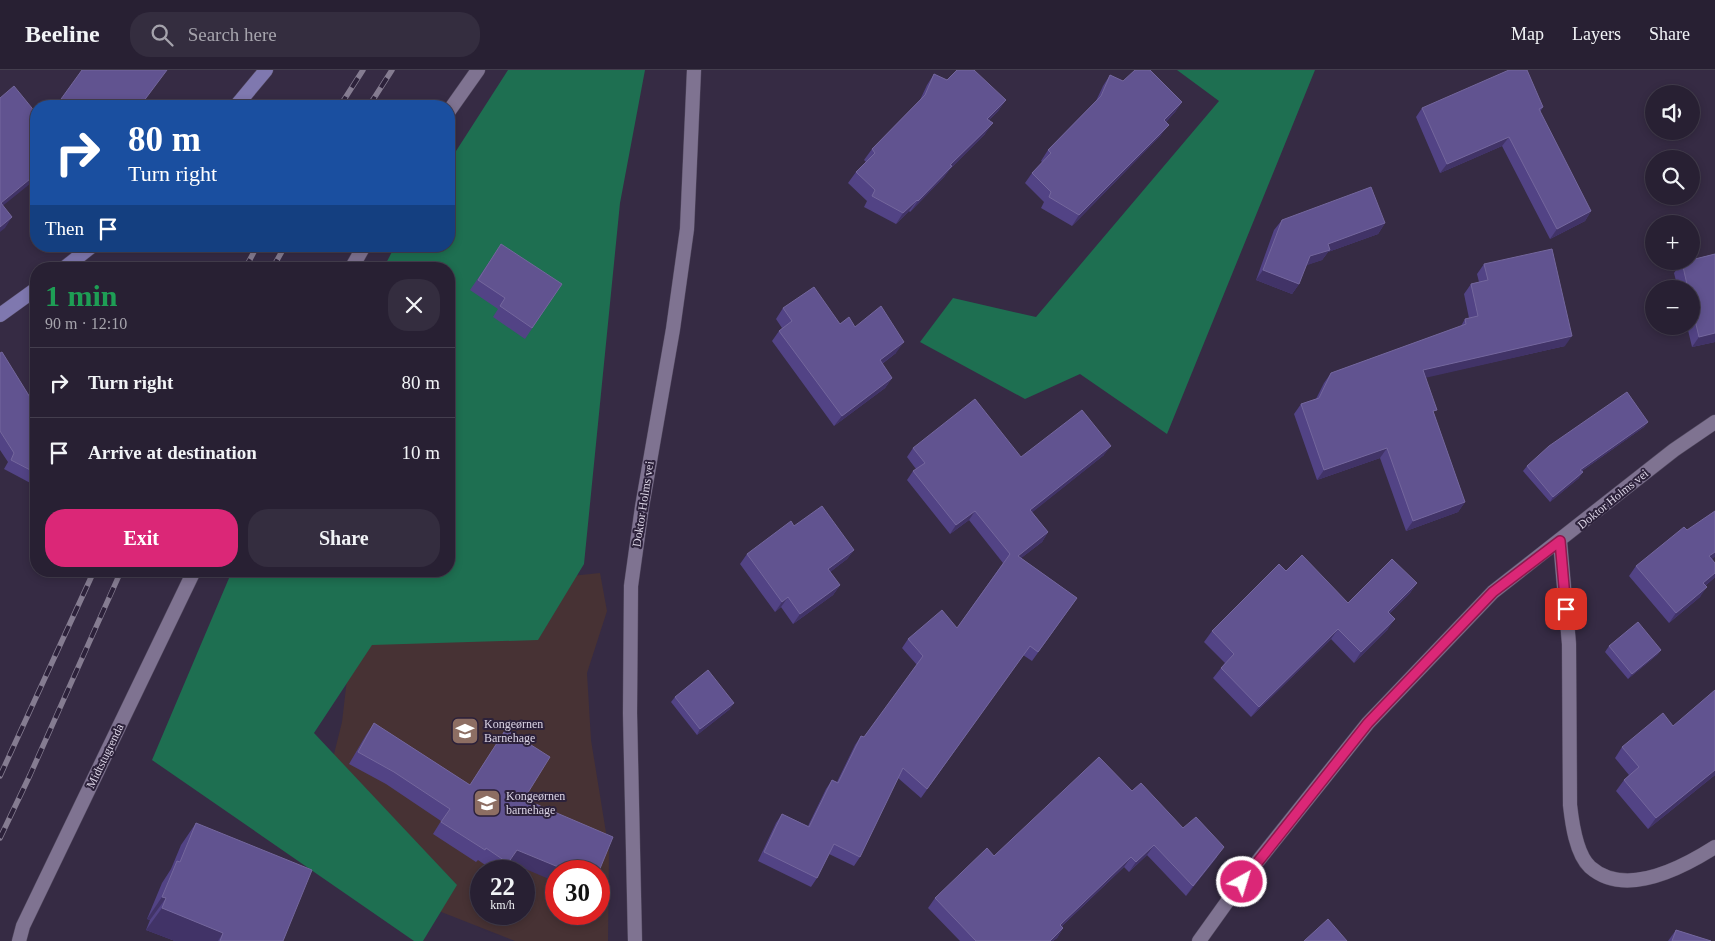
<!DOCTYPE html>
<html lang="en">
<head>
<meta charset="utf-8">
<style>
	body { margin:0; font-family:"Times New Roman",serif; background:#342d3f; color:#f1f3f6; height:100vh; display:flex; flex-direction:column; font-size:19px; white-space:nowrap }
	* { box-sizing:border-box; margin:0 }
	p { font-size:16px; color:#a5a3ac }
	.icon { flex:none; width:28px; height:28px; fill:none; stroke:currentColor; stroke-width:2; stroke-linecap:round; stroke-linejoin:round }
	.map { position:relative; flex:1; overflow:hidden }
	.sheet { position:absolute; left:30px; top:192px; width:425px; height:315px; display:flex; flex-direction:column; background:#282033; border-radius:20px; box-shadow:0 2px 8px #0003,0 0 0 1px #443e4e }
	.sheet>* { flex:none }
	.guide { position:absolute; left:30px; top:30px; width:425px; height:152px; border-radius:20px; box-shadow:0 2px 8px #0003,0 0 0 1px #443e4e; background:#1a4fa0; color:#fff; overflow:hidden }
	.tools { position:absolute; left:1645px; top:15px; display:grid; gap:10px }
	.tools a { display:grid; place-items:center; width:55px; height:55px; border-radius:50%; background:#282033; box-shadow:0 2px 8px #0003,0 0 0 1px #443e4e; font-size:25px }
	.speed { position:absolute; left:470px; top:790px; display:flex; gap:10px; font-size:25px; font-weight:700; text-align:center }
	.speed>* { display:grid; place-content:center; width:65px; height:65px; border-radius:50%; background:#282033; box-shadow:0 2px 8px #0003,0 0 0 1px #443e4e; line-height:1 }
	.speed small { font-size:12px; font-weight:400 }
	.speed .limit { border:8px solid #d22; background:#fff; color:#111 }
	.pin { position:absolute; display:grid; place-items:center; width:42px; height:42px; color:#fff; margin:-21px; border-radius:10px; box-shadow:0 2px 8px #0006 }
	.me { position:absolute; width:55px; margin:-28px; rotate:39deg; stroke-linejoin:round; filter:drop-shadow(0 0 4px #0008) }
	.turn { display:flex; align-items:center; gap:18px; height:105px; padding:0 15px; font-size:22px }
	.turn .icon { width:65px; height:65px; stroke-width:2.5 }
	.turn b { display:block; font-size:35px; line-height:42px }
	.then { display:flex; align-items:center; height:48px; padding:0 15px; background:#0003; gap:10px; font-size:19px }
	.round { display:grid; place-items:center; flex:none; width:52px; height:52px; border-radius:20px; background:#342d3f }
	.head { display:flex; align-items:center; justify-content:space-between; height:85px; padding:0 15px }
	h1 { font-size:30px; font-weight:600; line-height:38px; color:#1e9e55 }
	.cta { display:flex; gap:10px; margin-top:auto; padding:10px 15px }
	.cta a { flex:1; height:58px; border-radius:20px; background:#db2777; color:#fff; font-size:20px; font-weight:600; line-height:58px; text-align:center }
	.cta a+a { background:#342d3f; color:#f1f3f6 }
	ul { padding:0; list-style:none }
	li { display:flex; align-items:center; gap:15px; height:70px; padding:0 15px; border-top:1px solid #443e4e }
	li div { flex:1 }
	li b { display:block; font-size:19px }
	li em { font-style:normal }
	header { display:flex; align-items:center; gap:30px; box-sizing:border-box; height:70px; padding:0 25px; background:#282033; border-bottom:1px solid #443e4e }
	header strong { font-size:24px }
	nav { display:flex; gap:28px; margin-inline-start:auto; font-size:18px }
	.search { width:350px; height:45px; background:#342d3f; display:flex; align-items:center; gap:12px; box-sizing:border-box; padding:0 18px; border-radius:20px; color:#a5a3ac; font-size:19px }
	.map>svg:first-child { display:block }
</style>
</head>
<body>
<header>
<strong>Beeline</strong>
<div class="search"><svg class="icon" aria-label="search" viewBox="0 0 24 24"><circle cx="10" cy="10" r="6"/><path d="M15 15l6 6"/></svg>Search here</div>
<nav><a>Map</a><a>Layers</a><a>Share</a></nav>
</header>
<div class="map">
<svg width="1715" height="871" viewBox="0 0 1715 871">
	<rect width="100%" height="100%" fill="#362b44"/>
	<path fill="#473234" fill-rule="evenodd" d="M449 501 571 506 600 503 607 541 587 603 591 670 609 781 608 871H515L327 797 331 696 342 652 347 609 402 523ZM481 801H524V844H481ZM556 801H599V844H556Z"/>
	<g fill="#1e6f51">
		<path d="M508 0H645L620 133 584 494 538 570 372 575 314 663 457 815 423 871H414L152 690 232 501H449V199H383L395 176H449V92Z"/>
		<path d="M1177 0H1315L1167 364 1080 304 1025 329 920 272 953 228 1036 247 1219 31Z"/>
	</g>
	<g fill="none" stroke-linecap="round" stroke-linejoin="round">
		<g stroke="#52495f" stroke-width="15">
			<path id="service" d="M1560 471 1569 574 1570 735C1572 753 1576 784 1590 797 1625 828 1682 798 1715 777"/>
		</g>
		<g stroke="#52495f" stroke-width="15">
			<g id="minor">
				<path d="M449 41 478 0"/>
				<path d="M351 199 364 176"/>
				<path d="M19 871 23 856 194 501"/>
				<path d="M635 871 630 643 631 516 642 437 673 259 687 159 694 0"/>
				<path d="M1199 871 1242 811 1368 653 1493 522 1674 380 1715 352"/>
			</g>
		</g>
		<g stroke="#52495f" stroke-width="15">
			<g id="secondary">
				<path d="M236 36 266 0"/>
				<path d="M63 199 92 176"/>
				<path d="M0 245 36 219"/>
			</g>
		</g>
		<use href="#service" stroke="#7f7391" stroke-width="14"/>
		<use href="#minor" stroke="#7f7391" stroke-width="14"/>
		<use href="#secondary" stroke="#7f78af" stroke-width="14"/>
		<g stroke="#857c91" stroke-width="5.5">
			<g id="rail">
				<path d="M340 36 363 0"/>
				<path d="M369 36 392 0"/>
				<path d="M245 199 257 176"/>
				<path d="M272 199 285 176"/>
				<path d="M0 706 94 501"/>
				<path d="M0 768 30 705 121 501"/>
			</g>
		</g>
		<use href="#rail" stroke="#2c213a" stroke-width="4" stroke-dasharray="11" stroke-linecap="butt"/>
	</g>
	<g fill="#524385">
		<path d="M934 4 947 10 1006 30 998 41 989 50 985 64 950 99 944 107 910 142 909 141 896 154 864 137 867 131 848 113 856 102 866 92 864 90 872 79 920 30 927 15Z"/>
		<path d="M1110 5 1123 11 1182 32 1175 42 1166 52 1161 65 1072 156 1041 138 1044 132 1025 113 1032 103 1042 92 1041 91 1048 80 1096 31 1103 16Z"/>
		<path d="M1543 37 1540 42 1591 141 1585 151 1550 169 1502 76 1440 103 1416 47 1422 38Z"/>
		<path d="M1282 150 1385 153 1378 164 1328 182 1322 190 1306 195 1299 214 1292 224 1256 210 1274 160Z"/>
		<path d="M1715 184V272L1692 277 1687 256H1691V219H1678L1674 203 1682 192Z"/>
		<path d="M494 185 562 214 525 269 493 247 498 239 470 220Z"/>
		<path d="M1484 194 1565 276 1426 307 1434 344 1465 432 1458 442 1406 461 1380 388 1317 410 1294 344 1301 334 1316 329 1324 313 1331 303 1461 256 1465 249 1469 248 1464 224 1471 214 1479 212 1477 204Z"/>
		<path d="M783 238 840 254 855 257 896 283 882 294 892 308 885 318 834 356 772 271 779 261 782 258 776 249Z"/>
		<path d="M0 283 36 337V416L4 399 8 392 0 380Z"/>
		<path d="M1648 352 1644 357 1582 401 1579 408 1550 432 1523 401 1527 396Z"/>
		<path d="M913 378 1021 387 1104 385 1032 442 1048 462 1042 472 1021 488 1077 528 1032 591 1023 585 921 728 898 708 860 787 854 796 829 784 817 808 811 817 758 791 776 753 782 744 808 756 826 719 832 710 837 712 855 675 861 666 864 667 917 595 902 578 908 569 957 558 1003 493 969 450 950 464 907 410 913 401 916 399 907 387Z"/>
		<path d="M794 456 854 480 847 489 830 502 840 515 833 525 793 554 781 537 775 542 740 494 747 484Z"/>
		<path d="M1712 489 1715 493V507L1713 509 1705 516 1700 527 1669 553 1629 506 1636 496Z"/>
		<path d="M1286 501 1348 533 1417 513 1410 523 1390 543 1388 559 1354 593 1331 569 1251 647 1213 608 1225 593 1204 572 1212 561Z"/>
		<path d="M1609 576 1661 580 1657 585 1628 609 1605 582Z"/>
		<path d="M675 627 730 639 697 665 671 632Z"/>
		<path d="M374 653 470 715 506 659 524 729 509 792 503 801H494L478 790 476 792 433 764 441 751 386 714 349 694 366 665Z"/>
		<path d="M1622 677 1715 705 1648 759 1616 721 1624 710 1629 705 1615 688Z"/>
		<path d="M1132 721 1183 758 1217 787 1186 826 1147 785 1129 802 1124 797 1062 856 1063 858 1057 868 1053 871H960L928 838 935 828 994 786Z"/>
		<path d="M196 753 283 871H175L146 860 150 850 147 849 162 813 171 799 181 775Z"/>
		<path d="M1676 860 1711 871H1668Z"/>
	</g>
	<g fill="#413367">
		<path d="M1006 30 998 41 980 59 987 49Z"/>
		<path d="M1182 32 1175 42 1157 61 1164 50Z"/>
		<path d="M993 53 985 64 950 99 944 107 910 142 918 131 950 95Z"/>
		<path d="M1169 55 1161 65 1072 156 1079 145Z"/>
		<path d="M1509 67 1502 76 1440 103 1447 94Z"/>
		<path d="M36 104V109L0 138V134Z"/>
		<path d="M917 130 909 141 896 154 903 143Z"/>
		<path d="M1591 141 1585 151 1550 169 1557 159Z"/>
		<path d="M12 147 5 158 0 162V157Z"/>
		<path d="M1385 153 1378 164 1328 182 1322 190 1302 197 1310 186 1328 174Z"/>
		<path d="M1263 200 1299 214 1292 224 1256 210Z"/>
		<path d="M1715 263V272L1692 277 1699 267Z"/>
		<path d="M1572 266 1565 276 1416 310 1423 300Z"/>
		<path d="M904 272 896 283 872 301 880 290Z"/>
		<path d="M892 308 885 318 834 356 842 346Z"/>
		<path d="M1648 352 1644 357 1576 405 1580 400Z"/>
		<path d="M1111 376 1104 385 1024 449 1030 440Z"/>
		<path d="M1387 378 1380 388 1317 410 1324 400Z"/>
		<path d="M1583 402 1579 408 1550 432 1553 427Z"/>
		<path d="M1465 432 1458 442 1406 461 1413 451Z"/>
		<path d="M975 441 969 450 950 464 956 455Z"/>
		<path d="M1048 462 1042 472 1012 495 1018 486Z"/>
		<path d="M854 480 847 489 821 509 828 499Z"/>
		<path d="M1715 482V487L1702 496 1709 486Z"/>
		<path d="M1715 503V507L1713 509 1696 523 1703 513Z"/>
		<path d="M1417 513 1410 523 1381 552 1388 542Z"/>
		<path d="M840 515 833 525 793 554 800 544Z"/>
		<path d="M1707 517 1700 527 1669 553 1676 543Z"/>
		<path d="M788 527 781 537 775 542 782 532Z"/>
		<path d="M1395 549 1388 559 1354 593 1361 582Z"/>
		<path d="M1338 559 1331 569 1251 647 1259 637Z"/>
		<path d="M1661 580 1657 585 1628 609 1632 604Z"/>
		<path d="M734 633 730 639 697 665 700 659Z"/>
		<path d="M1715 700V705L1648 759 1656 748Z"/>
		<path d="M1154 775 1147 785 1129 802 1136 792Z"/>
		<path d="M1224 777 1217 787 1186 826 1193 816Z"/>
		<path d="M517 780 568 801H556V812L509 792Z"/>
		<path d="M1131 787 1124 797 1053 864 1060 855Z"/>
		<path d="M162 827 166 828 150 850 147 849Z"/>
		<path d="M162 838 223 863 218 871H175L146 860Z"/>
		<path d="M1063 858 1057 868 1053 871H1050Z"/>
	</g>
	<g fill="#615390" stroke="#74679d">
		<path d="M82 0H167L140 36H56Z"/>
		<path d="M957 0H974L1006 30 987 49 993 53 950 95 952 96 918 131 917 130 903 143 872 126 875 120 856 102 875 83 872 79 925 25 934 4 947 10Z"/>
		<path d="M1135 0H1150L1182 32 1164 50 1169 55 1079 145 1049 127 1051 122 1032 103 1051 83 1048 80 1101 26 1110 5 1123 11Z"/>
		<path d="M1509 0H1527L1543 37 1539 39 1591 141 1557 159 1509 67 1447 94 1422 38Z"/>
		<path d="M14 16 36 43V104L1 133 12 147 0 157V28Z"/>
		<path d="M1371 117 1385 153 1328 174 1330 180 1310 186 1299 214 1263 200 1282 150Z"/>
		<path d="M501 174 562 214 532 258 500 236 505 228 478 210Z"/>
		<path d="M1552 179 1572 266 1423 300 1437 340 1433 341 1465 432 1413 451 1387 378 1324 400 1301 334 1319 328 1331 303 1466 254 1465 249 1478 246 1471 214 1488 210 1484 194Z"/>
		<path d="M1715 184V263L1699 267 1691 233V219H1688L1682 192 1691 191V190Z"/>
		<path d="M814 217 840 254 849 247 855 257 881 236 904 272 880 290 892 308 842 346 779 261 792 251 783 238Z"/>
		<path d="M2 282 36 337V403L11 390 14 383 0 361V283Z"/>
		<path d="M1627 322 1648 352 1580 400 1583 402 1553 427 1527 396 1549 376Z"/>
		<path d="M975 329 1021 387 1082 340 1111 376 1030 440 1048 462 1018 486 1077 528 1038 582 1030 576 927 719 903 698 860 787 834 774 817 808 764 782 782 744 809 757 832 710 838 713 861 666 864 667 923 586 908 569 942 540 957 558 1010 484 975 441 956 455 913 401 925 393 913 378Z"/>
		<path d="M822 436 854 480 828 499 840 515 800 544 788 527 782 532 747 484 791 451 794 456Z"/>
		<path d="M1715 441V482L1709 486 1715 493V503L1703 513 1707 517 1676 543 1636 496 1684 457 1687 460Z"/>
		<path d="M1302 485 1348 533 1392 489 1417 513 1388 542 1395 549 1361 582 1338 559 1259 637 1221 598 1234 584 1212 561 1279 494 1286 501Z"/>
		<path d="M1638 552 1661 580 1632 604 1609 576Z"/>
		<path d="M708 600 734 633 700 659 675 627Z"/>
		<path d="M1715 620V700L1656 748 1624 710 1639 697 1622 677 1663 643 1673 656Z"/>
		<path d="M374 653 470 715 506 659 550 687 524 729 613 767 599 801H568L517 780 508 793 486 778 485 780 441 752 450 739 394 702 358 682Z"/>
		<path d="M1099 687 1132 721 1141 713 1183 758 1196 747 1224 777 1193 816 1154 775 1136 792 1131 787 1060 855 1063 858 1050 871H976L935 828 987 778 994 786Z"/>
		<path d="M196 753 312 800 283 871H220L223 863 162 838 166 828 162 827 177 791 180 792Z"/>
		<path d="M1328 849 1347 871H1304Z"/>
		<path d="M1676 860 1711 871H1672Z"/>
	</g>
	<g fill="none" stroke-linecap="round" stroke-linejoin="round">
		<g stroke="#8e194d" stroke-width="12">
			<path id="route" d="M1242 812 1368 653 1493 522 1560 471 1566 539"/>
		</g>
		<use href="#route" stroke="#db2777" stroke-width="9"/>
	</g>
	<defs>
		<g id="school-square" transform="scale(1.4375)"><rect x="-9" y="-9" width="18" height="18" rx="4" fill="#8d6e63" stroke="#2c213a"/><path d="M0-5L7-2L0 1L-7-2ZM-4 1L0 2.5L4 1V4Q0 6-4 4Z" fill="#fff"/></g>
	</defs>
	<g fill-rule="evenodd">
		<use href="#school-square" x="465" y="661"/>
		<use href="#school-square" x="487" y="733"/>
	</g>
	<g text-anchor="middle" dominant-baseline="central" stroke-width="4" stroke-linejoin="round" paint-order="stroke">
		<g font-size="12" fill="#dcd5e6" stroke="#2c213a">
			<text transform="translate(1613 429) rotate(-39)">Doktor Holms vei</text>
			<text transform="translate(643 434) rotate(-81)">Doktor Holms vei</text>
			<text transform="translate(105 686) rotate(-64)">Midtstugrenda</text>
		</g>
		<g font-size="12" fill="#dcd5e6" stroke="#2c213a" text-anchor="start">
			<text x="484" y="654">Kongeørnen<tspan x="484" dy="14">Barnehage</tspan></text>
			<text x="506" y="726">Kongeørnen<tspan x="506" dy="14">barnehage</tspan></text>
		</g>
	</g>
</svg>
<div class="tools">
<a><svg class="icon" aria-label="sound" viewBox="0 0 24 24"><path d="M4 9h4l5-4v14l-5-4H4zM17 9q2 3 0 6"/></svg></a>
<a><svg class="icon" aria-label="search" viewBox="0 0 24 24"><circle cx="10" cy="10" r="6"/><path d="M15 15l6 6"/></svg></a>
<a>+</a>
<a>−</a>
</div>
<div class="speed"><div>22<small>km/h</small></div><div class="limit">30</div></div>
<div class="pin" style="left:1566px;top:539px;background:#d93025"><svg class="icon" aria-label="arrive" viewBox="0 0 24 24"><path d="M6 21V4h12l-3 4 3 4H6"/></svg></div>
<svg class="me" style="left:1242px;top:812px" viewBox="-20 -20 40 40"><circle r="17" fill="#db2777" stroke="#fff" stroke-width="3"/><path d="M0-11L8 9 0 5-8 9z" fill="#fff"/></svg>
<div class="guide">
<div class="turn"><svg class="icon" aria-label="right" viewBox="0 0 24 24"><path d="M7 20v-9h11M14 6l5 5-5 5"/></svg><div><b>80 m</b>Turn right</div></div>
<div class="then">Then<svg class="icon" aria-label="arrive" viewBox="0 0 24 24"><path d="M6 21V4h12l-3 4 3 4H6"/></svg></div>
</div>
<section class="sheet">
<div class="head"><div><h1>1 min</h1><p>90 m · 12:10</p></div><a class="round"><svg class="icon" aria-label="close" viewBox="0 0 24 24"><path d="M6 6l12 12M18 6L6 18"/></svg></a></div>
<ul>
<li><svg class="icon" aria-label="right" viewBox="0 0 24 24"><path d="M7 20v-9h11M14 6l5 5-5 5"/></svg><div><b>Turn right</b></div><em>80 m</em></li>
<li><svg class="icon" aria-label="arrive" viewBox="0 0 24 24"><path d="M6 21V4h12l-3 4 3 4H6"/></svg><div><b>Arrive at destination</b></div><em>10 m</em></li>
</ul>
<div class="cta"><a>Exit</a><a>Share</a></div>
</section>
</div>
</body>
</html>
